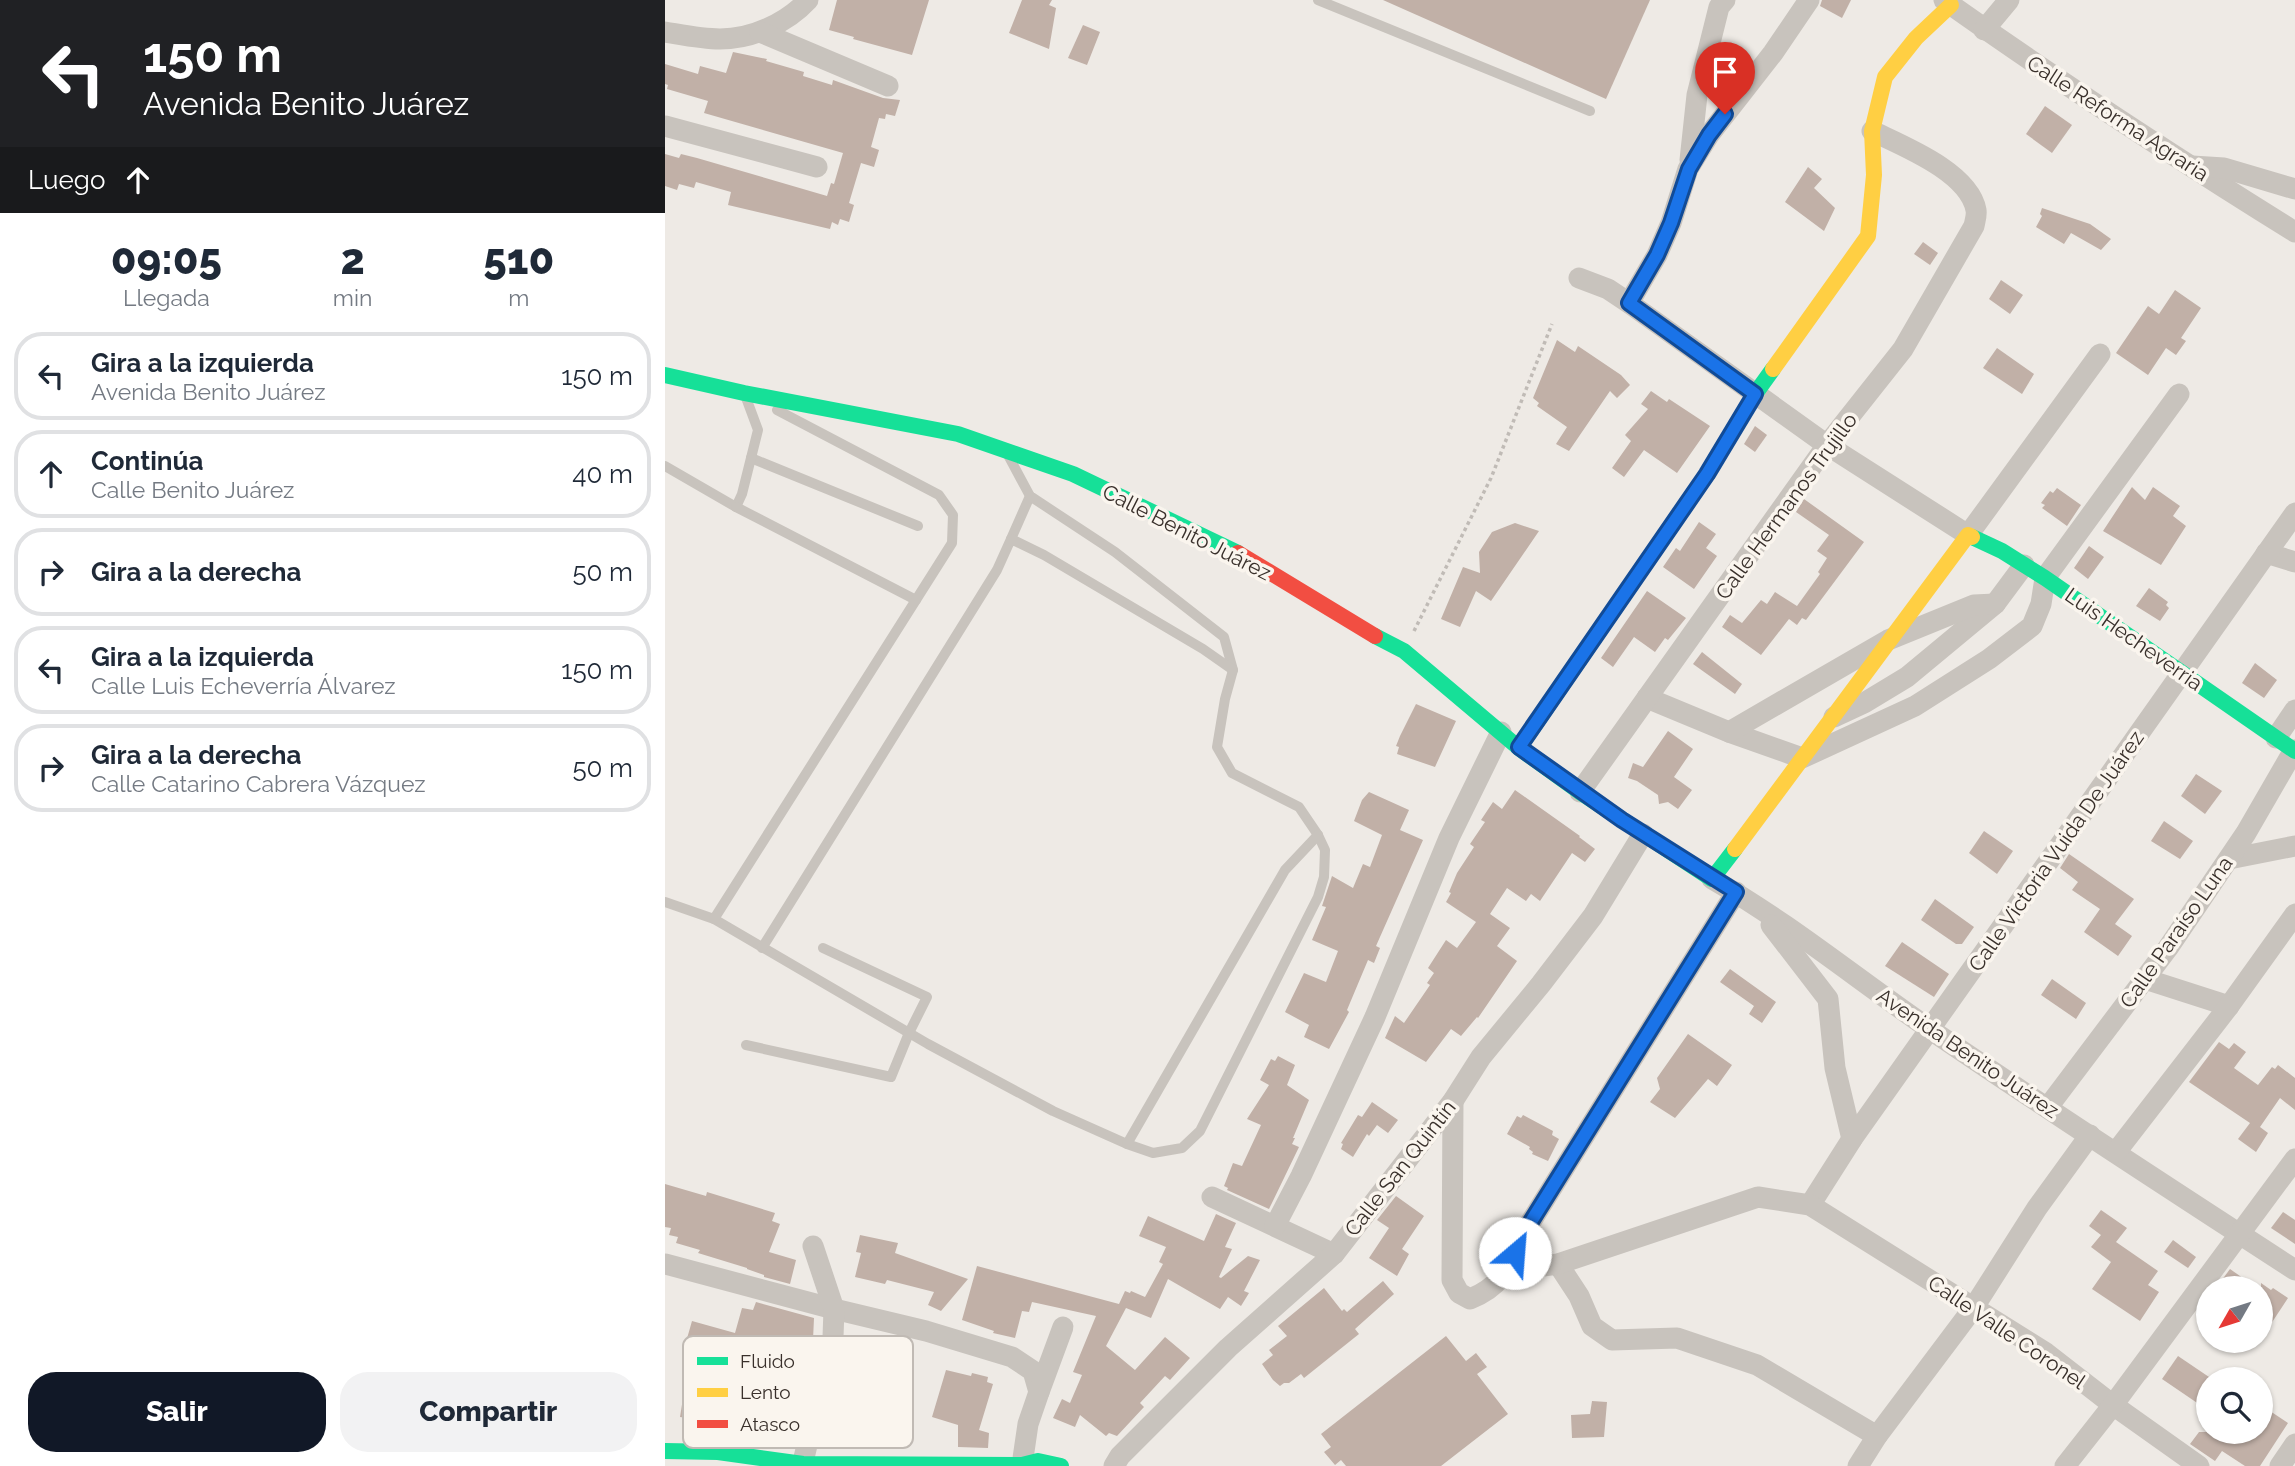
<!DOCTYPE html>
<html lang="es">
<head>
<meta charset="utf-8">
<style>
	body { margin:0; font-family:Raleway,sans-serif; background:#f2f2f3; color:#1f2937; height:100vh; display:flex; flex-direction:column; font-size:26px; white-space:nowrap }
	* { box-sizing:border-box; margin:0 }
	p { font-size:23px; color:#747a83 }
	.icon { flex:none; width:38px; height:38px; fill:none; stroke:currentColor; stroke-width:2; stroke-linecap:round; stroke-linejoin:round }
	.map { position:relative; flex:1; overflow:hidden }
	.details { display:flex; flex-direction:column; background:#fff; width:665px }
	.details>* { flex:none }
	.guide { background:#202124; color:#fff; overflow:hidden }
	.needle { width:46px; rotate:231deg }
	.buttons { position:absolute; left:1531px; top:1276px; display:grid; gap:14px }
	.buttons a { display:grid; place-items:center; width:77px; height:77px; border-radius:50%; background:#fff; box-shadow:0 2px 5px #0004; font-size:35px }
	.pin { position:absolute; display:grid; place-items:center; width:60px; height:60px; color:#fff; margin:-72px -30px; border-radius:50% 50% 50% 0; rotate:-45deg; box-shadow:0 0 7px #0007 }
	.pin .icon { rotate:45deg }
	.me { position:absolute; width:77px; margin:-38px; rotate:27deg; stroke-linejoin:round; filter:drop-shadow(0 0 5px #0008) }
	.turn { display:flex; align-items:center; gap:24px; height:147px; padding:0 28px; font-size:32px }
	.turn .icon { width:91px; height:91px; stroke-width:2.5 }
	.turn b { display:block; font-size:49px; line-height:60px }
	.then { display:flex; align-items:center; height:66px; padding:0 28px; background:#0003; gap:14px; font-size:26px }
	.eta { display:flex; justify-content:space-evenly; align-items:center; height:119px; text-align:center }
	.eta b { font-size:42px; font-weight:800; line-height:49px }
	.cta { display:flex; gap:14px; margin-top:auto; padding:14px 28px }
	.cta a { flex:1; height:80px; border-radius:28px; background:#111827; color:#fff; font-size:28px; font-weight:800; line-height:80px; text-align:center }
	.cta a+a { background:#f2f2f3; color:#1f2937 }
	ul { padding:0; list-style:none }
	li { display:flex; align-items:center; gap:21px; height:88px; margin:0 14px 10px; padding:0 14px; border:4px solid #e0e1e3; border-radius:28px }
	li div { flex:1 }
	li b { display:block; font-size:26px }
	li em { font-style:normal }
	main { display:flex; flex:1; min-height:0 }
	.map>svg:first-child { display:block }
</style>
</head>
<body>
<main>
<section class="details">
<div class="guide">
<div class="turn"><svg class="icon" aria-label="left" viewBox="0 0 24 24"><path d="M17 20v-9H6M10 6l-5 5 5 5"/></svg><div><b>150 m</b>Avenida Benito Juárez</div></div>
<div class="then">Luego<svg class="icon" aria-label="ahead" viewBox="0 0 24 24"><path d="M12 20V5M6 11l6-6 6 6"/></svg></div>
</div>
<div class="eta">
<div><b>09:05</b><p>Llegada</p></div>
<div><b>2</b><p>min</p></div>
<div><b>510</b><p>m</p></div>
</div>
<ul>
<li><svg class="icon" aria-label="left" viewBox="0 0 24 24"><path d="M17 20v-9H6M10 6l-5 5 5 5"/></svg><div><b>Gira a la izquierda</b><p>Avenida Benito Juárez</p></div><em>150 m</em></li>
<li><svg class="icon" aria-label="ahead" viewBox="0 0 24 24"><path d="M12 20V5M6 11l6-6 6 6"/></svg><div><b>Continúa</b><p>Calle Benito Juárez</p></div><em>40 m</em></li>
<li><svg class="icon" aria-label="right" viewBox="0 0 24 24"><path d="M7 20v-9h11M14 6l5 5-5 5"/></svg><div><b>Gira a la derecha</b></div><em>50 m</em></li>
<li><svg class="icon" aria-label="left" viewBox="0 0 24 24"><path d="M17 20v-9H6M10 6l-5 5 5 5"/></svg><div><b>Gira a la izquierda</b><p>Calle Luis Echeverría Álvarez</p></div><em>150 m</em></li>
<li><svg class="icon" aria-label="right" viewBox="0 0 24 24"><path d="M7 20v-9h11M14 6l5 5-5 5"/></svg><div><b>Gira a la derecha</b><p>Calle Catarino Cabrera Vázquez</p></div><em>50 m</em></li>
</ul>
<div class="cta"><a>Salir</a><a>Compartir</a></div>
</section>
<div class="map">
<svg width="1630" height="1466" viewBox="0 0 1630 1466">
	<rect width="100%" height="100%" fill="#eeeae5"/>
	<g fill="#c1b0a7">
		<path d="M172 0H264L247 55 188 39 189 37 164 30Z"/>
		<path d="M357 0H387L384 5 391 8 384 49 344 33Z"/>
		<path d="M718 0H985L941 99Z"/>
		<path d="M1157 0H1186L1177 18 1155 6Z"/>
		<path d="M418 25 435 32 422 65 403 58Z"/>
		<path d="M68 52 102 59 101 61 139 72 138 76 167 85 168 80 218 98 235 100 230 116 221 114 220 119 214 118 206 147 214 150 209 167 196 163 184 203 189 205 184 222 175 219 173 225 167 222 165 229 63 205 66 192 31 182 29 188 14 184 12 190 0 186V154L14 158 16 154 32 158 162 196 166 183 169 184 178 153 39 113 43 101 2 89 3 85 0 84V64L33 74 35 66 61 73Z"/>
		<path d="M1380 106 1407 125 1387 153 1361 134Z"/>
		<path d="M1143 167 1157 179 1149 188 1170 208 1159 231 1120 202Z"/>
		<path d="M1377 208 1425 224 1446 239 1436 250 1406 233 1399 244 1371 227 1377 216 1375 214Z"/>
		<path d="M1258 242 1273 253 1265 265 1249 254Z"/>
		<path d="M1336 280 1358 295 1345 314 1324 299Z"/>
		<path d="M1510 290 1536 308 1516 338 1521 341 1511 355 1501 348 1483 375 1451 353 1483 306 1494 314Z"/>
		<path d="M892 340 910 352 913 346 956 375 965 385 952 398 945 391 904 451 891 444 902 427 872 406 874 403 868 398Z"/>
		<path d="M1332 348 1369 374 1357 394 1318 368Z"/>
		<path d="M986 391 1002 402 1004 399 1045 426 1012 473 979 450 959 477 947 468 966 441 960 435 983 409 976 404Z"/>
		<path d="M1090 426 1102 435 1090 452 1079 444Z"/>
		<path d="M1467 487 1480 500 1488 487 1515 506 1508 516 1521 526 1496 565 1438 531Z"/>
		<path d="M1392 488 1416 505 1402 526 1377 508 1380 505 1376 503 1385 491 1388 493Z"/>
		<path d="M1139 499 1199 542 1141 620 1137 618 1132 625 1124 619 1096 655 1057 627 1065 615 1077 623 1096 600 1102 604 1110 592 1132 606 1155 574 1153 572 1162 558 1152 551 1164 535 1131 512Z"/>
		<path d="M1034 522 1051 534 1041 548 1052 556 1029 589 998 567 1011 548 1015 551Z"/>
		<path d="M850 523 874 531 826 601 811 591 795 627 776 619 798 567 815 573 814 552 827 532Z"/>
		<path d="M1424 546 1439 557 1423 579 1409 568Z"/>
		<path d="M1484 588 1503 602 1501 605 1504 608 1495 621 1471 606Z"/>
		<path d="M982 591 1021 618 1003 640 1000 638 990 652 969 637 948 667 936 658Z"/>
		<path d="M1037 652 1077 684 1070 694 1028 664Z"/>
		<path d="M1590 663 1612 680 1599 698 1577 683Z"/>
		<path d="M751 704 791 721 770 767 732 754 734 747 731 746 735 736Z"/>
		<path d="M1003 731 1028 749 1009 777 1027 790 1013 809 1003 802 994 804 993 795 972 781 963 778 968 763 978 767Z"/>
		<path d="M1531 774 1557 791 1540 814 1516 796Z"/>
		<path d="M850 790 915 836 914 837 930 849 920 862 907 853 875 901 866 894 861 901 842 888 825 914 845 928 832 946 852 961 813 1018 812 1017 796 1036 786 1029 761 1062 720 1038 730 1016 739 1023 765 985 762 983 769 973 763 968 781 940 792 948 811 922 781 902 786 893 784 892 792 873 809 847 805 844 820 822 816 820 828 802 837 809Z"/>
		<path d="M704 792 744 810 735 830 758 840 711 946 715 948 709 963 703 960 682 1010 684 1012 664 1049 639 1037 644 1025 620 1012 639 973 661 982 673 951 647 940 661 907 657 906 667 876 688 888 698 864 705 867 717 835 689 821 697 800Z"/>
		<path d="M1499 821 1528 841 1515 859 1486 841Z"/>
		<path d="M1319 831 1348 851 1332 874 1304 853Z"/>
		<path d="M1404 854 1469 899 1450 924 1467 936 1453 956 1419 932 1435 909 1407 890 1413 882 1395 868Z"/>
		<path d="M1270 899 1309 927 1297 944H1291L1256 920Z"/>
		<path d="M1237 942 1284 974 1269 997 1220 966Z"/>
		<path d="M1065 969 1111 1002 1097 1023 1084 1014 1089 1006 1055 982Z"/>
		<path d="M1387 979 1421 1003 1411 1019 1376 995Z"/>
		<path d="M1023 1034 1067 1065 1052 1086 1043 1079 1010 1118 985 1102 995 1089 992 1078Z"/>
		<path d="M1554 1042 1564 1049 1569 1043 1581 1052 1569 1068 1593 1085 1607 1067 1610 1069 1613 1065 1630 1078V1110L1615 1098 1595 1127 1603 1133 1591 1152 1573 1139 1585 1123 1524 1082Z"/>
		<path d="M613 1056 630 1065 622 1085 644 1100 628 1138H630L627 1144 634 1147 604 1209 562 1190 563 1188 559 1186 568 1163 577 1166 596 1125 582 1119 604 1085 595 1080 606 1059 610 1061Z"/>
		<path d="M707 1102 733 1120 723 1133 712 1125 704 1136 702 1134 688 1157 676 1149 678 1144 676 1143 693 1115 697 1117Z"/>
		<path d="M858 1115 888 1131 887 1135 894 1139 883 1161 867 1154 868 1152 864 1149 865 1147 842 1134 852 1116 856 1118Z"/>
		<path d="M0 1184 41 1196 42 1192 110 1213 107 1221 115 1224 104 1252 131 1260 125 1284 99 1277V1275L82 1269V1268L33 1253 35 1250 11 1243 13 1237 4 1235 6 1228 0 1227Z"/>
		<path d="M731 1196 759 1216 737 1249 744 1254 732 1276 704 1258 724 1228 712 1220Z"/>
		<path d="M1436 1210 1462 1228 1451 1242 1493 1271 1483 1285 1494 1292 1475 1321 1427 1289 1446 1262 1426 1247 1436 1235 1424 1226Z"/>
		<path d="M1618 1212 1630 1220V1244L1606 1228Z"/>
		<path d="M551 1214 571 1223 560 1247 567 1249 554 1277 556 1278 583 1256 595 1260 579 1291 584 1293 576 1306 563 1297 555 1309 503 1279 486 1318 461 1308 441 1346 470 1370 500 1337 525 1358 505 1380 500 1376 475 1403 479 1407 452 1436 444 1433 441 1436 415 1415 410 1427 388 1418 397 1399 405 1403 417 1375 408 1372 431 1316 367 1302 364 1312 357 1311 350 1338 328 1333 329 1331 297 1320 312 1266 454 1304 460 1291 465 1293 466 1291 480 1297 498 1264 494 1262 501 1247 474 1236 483 1216 539 1241Z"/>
		<path d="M195 1235 233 1243 230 1253 303 1279 276 1311 263 1305 269 1292 222 1280 220 1284 190 1277 196 1253 191 1252Z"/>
		<path d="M1508 1240 1531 1257 1523 1268 1499 1252Z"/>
		<path d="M1565 1269 1592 1288H1551Z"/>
		<path d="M718 1281 729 1294 690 1329 694 1334 639 1378 636 1374 624 1383H619L615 1386 608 1380 597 1364 608 1355 604 1350 622 1336 613 1326 659 1288 677 1311 679 1309 682 1312Z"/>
		<path d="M1596 1283 1606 1290 1608 1288 1623 1298 1596 1339Z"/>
		<path d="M91 1302 149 1318 148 1340 144 1339 134 1377 78 1364 81 1354 41 1341 39 1347 21 1342 27 1321 70 1333 77 1308 88 1310Z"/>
		<path d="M781 1336 801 1361 811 1353 822 1367 812 1374 843 1414 776 1466H681L676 1460 670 1465 659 1452 666 1447 656 1434Z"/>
		<path d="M1513 1356 1544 1377V1411L1497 1379Z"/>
		<path d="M281 1370 306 1376 307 1373 323 1377 322 1382 328 1384 314 1430 324 1433 323 1448 293 1447V1425L267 1417Z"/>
		<path d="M20 1386 105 1403 100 1429 15 1417Z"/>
		<path d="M927 1401 942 1402 939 1437 907 1438 906 1415 925 1414Z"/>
		<path d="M1596 1405 1623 1423 1595 1466H1580L1557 1451 1550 1461 1525 1444 1534 1432H1596Z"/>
	</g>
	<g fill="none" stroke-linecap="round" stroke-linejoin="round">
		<path stroke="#c0bbb6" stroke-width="3.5" stroke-dasharray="3.5 3.5" stroke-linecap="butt" d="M749 631 826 478 887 324"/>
		<g stroke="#c8c3bd" stroke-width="10">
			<path d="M653 0 925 111"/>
			<path d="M86 458 253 526"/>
			<path d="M0 466 71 507 77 494 93 430 80 395"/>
			<path d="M71 507 251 600"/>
			<path d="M346 539 365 496"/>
			<path d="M0 902 49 919 263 1044 388 1111 462 1144 488 1153 517 1148 535 1131 653 897 659 877 660 850 653 835 634 807 567 773 552 747 560 699 568 670 559 637 450 552 365 496 344 457"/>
			<path d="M49 919 287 543 288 515 274 495 112 410"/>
			<path d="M97 948 332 570 346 539 379 555 538 649 568 670"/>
			<path d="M81 1045 226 1077 244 1033 262 997 158 948"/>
			<path d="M462 1144 620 870 653 835"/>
		</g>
		<g stroke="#c8c3bd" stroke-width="21">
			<path d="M1279 0C1393 81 1511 158 1630 232"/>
			<path d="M1319 30 1344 0"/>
			<path d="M0 32C18 35 37 39 55 39 87 39 122 23 143 0"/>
			<path d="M95 32 223 86"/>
			<path d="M0 126 152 167"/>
			<path d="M1025 160 1032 95 1054 7 1060 0"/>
			<path d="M1527 166 1559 168 1630 189"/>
			<path d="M914 278 943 289 964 303 1162 445 1303 535 1435 354"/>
			<path d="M964 303 992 255 1006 223 1023 169 1044 135 1108 53 1144 0"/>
			<path d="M1601 553 1630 562"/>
			<path d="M982 698 1064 732 1137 758 1250 706 1324 659 1367 626 1376 604 1380 578 1514 394"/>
			<path d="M1169 717 1199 703 1242 677 1330 604 1359 565"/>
			<path d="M1064 732 1223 640 1309 605 1330 604"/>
			<path d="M1611 738 1630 710"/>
			<path d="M915 792 1162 445 1238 349 1309 226C1310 221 1312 215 1311 210 1304 172 1238 146 1207 131"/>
			<path d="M1564 859 1630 846"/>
			<path d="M1047 879C1124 923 1193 980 1266 1030 1386 1112 1508 1191 1630 1270"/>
			<path d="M1106 925 1163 999 1170 1068 1187 1139"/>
			<path d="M1480 979 1564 1006"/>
			<path d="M788 1101 787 1280 794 1293 805 1299C838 1286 844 1266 857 1236L1071 892"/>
			<path d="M1383 1107 1503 948 1581 833 1629 750"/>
			<path d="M1451 1152 1564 1006 1630 914"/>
			<path d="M547 1197 669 1254"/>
			<path d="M1145 1205 1187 1139 1630 513"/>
			<path d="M610 1226 636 1176 710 1017 784 838 836 732"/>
			<path d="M0 1264 169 1309 261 1331 347 1357 368 1371 374 1392 363 1424 357 1465"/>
			<path d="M893 1264 914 1296 927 1326 947 1340 1012 1338 1092 1365 1212 1436"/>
			<path d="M842 1271 893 1264 1093 1197 1145 1205 1381 1353 1448 1405 1534 1466"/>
			<path d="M374 1392 398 1327"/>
			<path d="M137 1466 168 1337 169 1309 148 1246"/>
			<path d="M449 1466 455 1456 563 1348 669 1254 788 1101 816 1057 876 984 928 916 978 834"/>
			<path d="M1193 1466 1212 1436 1309 1307 1372 1208 1425 1135"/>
			<path d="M1400 1466 1448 1405 1630 1159"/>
			<path d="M1615 1466 1630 1444"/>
		</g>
		<g stroke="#16e098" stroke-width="16">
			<path d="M0 375 79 393 293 434 408 474 573 553"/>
			<path d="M1307 537 1337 551 1380 578 1630 751"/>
			<path d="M710 636 739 651 854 748 915 792 1047 879 1070 849"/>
			<path d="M854 748 1042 474 1090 394 1108 369"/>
			<path d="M0 1451 53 1452 138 1464 357 1465 373 1461 396 1466"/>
		</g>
		<g stroke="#ffcf43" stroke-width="16">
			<path d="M1108 369 1203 236 1209 175 1207 131 1220 77 1251 38 1286 5"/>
			<path d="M1070 849 1303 535 1307 537"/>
		</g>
		<path stroke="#f24e42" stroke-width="16" d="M573 553 710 636"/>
	</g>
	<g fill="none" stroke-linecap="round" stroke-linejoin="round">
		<g stroke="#114b97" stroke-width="18">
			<path id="route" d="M850 1253 857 1236 1071 892 957 820 854 747 1042 474 1090 394 964 303 992 255 1006 223 1024 169 1044 135 1060 114"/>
		</g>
		<use href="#route" stroke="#1a73e8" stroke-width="12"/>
	</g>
	<g text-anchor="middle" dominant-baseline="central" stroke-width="7" stroke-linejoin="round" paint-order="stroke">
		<g font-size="21" fill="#39302b" stroke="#faf5ee">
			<text transform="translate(1453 118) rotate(33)">Calle Reforma Agraria</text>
			<text transform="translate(1121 506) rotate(-54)">Calle Hermanos Trujillo</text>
			<text transform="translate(522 532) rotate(27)">Calle Benito Juárez</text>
			<text transform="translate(1469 639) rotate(35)">Luis Hecheverria</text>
			<text transform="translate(1391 851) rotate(-55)">Calle Victoria Vuida De Juárez</text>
			<text transform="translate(1511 932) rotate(-55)">Calle Paraíso Luna</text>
			<text transform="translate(1303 1053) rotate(34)">Avenida Benito Juárez</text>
			<text transform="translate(735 1168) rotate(-52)">Calle San Quintín</text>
			<text transform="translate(1342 1332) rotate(34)">Calle Valle Coronel</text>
		</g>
	</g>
	<rect x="18" y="1336" width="230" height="112" rx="10" fill="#faf5ee" stroke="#c0bab4" stroke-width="2"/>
	<rect x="32" y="1357" width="31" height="8" fill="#16e098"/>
	<rect x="32" y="1388" width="31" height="9" fill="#ffcf43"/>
	<rect x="32" y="1420" width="31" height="8" fill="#f24e42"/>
	<g font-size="19" fill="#39302b">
		<text x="75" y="1368">Fluido</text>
		<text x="75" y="1399">Lento</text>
		<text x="75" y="1431">Atasco</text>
	</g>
</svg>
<div class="buttons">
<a><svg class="needle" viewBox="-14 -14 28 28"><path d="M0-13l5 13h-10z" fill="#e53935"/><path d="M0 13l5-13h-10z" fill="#747a83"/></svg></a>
<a><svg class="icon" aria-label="search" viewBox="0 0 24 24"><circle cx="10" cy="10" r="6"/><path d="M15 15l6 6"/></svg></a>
</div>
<div class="pin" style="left:1060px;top:114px;background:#d93025"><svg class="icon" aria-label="arrive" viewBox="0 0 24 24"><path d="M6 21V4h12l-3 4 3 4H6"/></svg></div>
<svg class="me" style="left:850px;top:1253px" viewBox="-20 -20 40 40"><circle r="19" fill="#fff"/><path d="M0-13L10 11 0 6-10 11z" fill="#1a73e8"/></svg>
</div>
</main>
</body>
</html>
